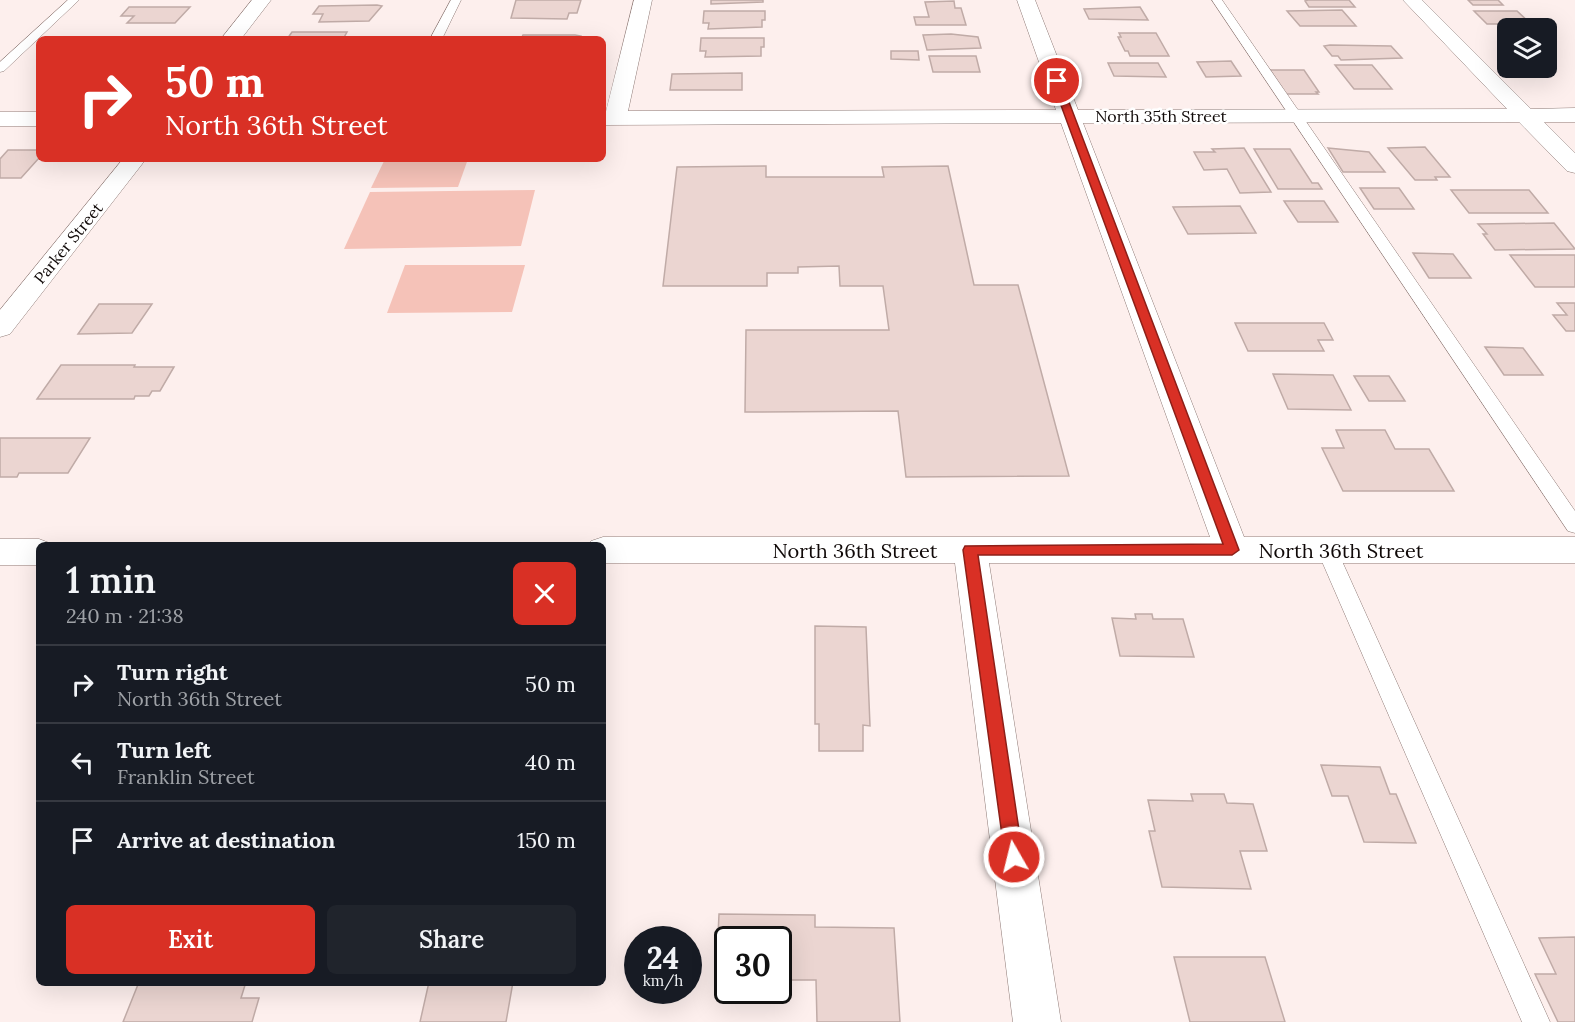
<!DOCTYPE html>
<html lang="en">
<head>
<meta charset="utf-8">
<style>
	body { margin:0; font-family:Lora,serif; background:#20242c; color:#f1f3f6; height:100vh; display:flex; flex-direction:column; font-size:22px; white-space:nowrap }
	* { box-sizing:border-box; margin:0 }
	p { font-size:20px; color:#9ea1a6 }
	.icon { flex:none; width:33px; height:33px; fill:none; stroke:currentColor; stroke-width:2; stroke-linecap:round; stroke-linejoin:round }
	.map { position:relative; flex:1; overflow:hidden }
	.panel { position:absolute; left:36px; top:542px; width:570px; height:444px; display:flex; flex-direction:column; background:#171b24; border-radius:9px; box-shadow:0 6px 24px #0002 }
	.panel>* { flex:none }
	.guide { position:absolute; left:36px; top:36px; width:570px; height:126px; border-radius:9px; box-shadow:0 6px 24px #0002; background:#d93025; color:#fff; overflow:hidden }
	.fabs { position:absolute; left:1497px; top:18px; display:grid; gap:12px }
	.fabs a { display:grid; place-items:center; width:60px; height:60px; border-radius:9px; background:#171b24; box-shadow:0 6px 24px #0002; font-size:30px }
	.speed { position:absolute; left:624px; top:926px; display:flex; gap:12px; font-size:30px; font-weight:700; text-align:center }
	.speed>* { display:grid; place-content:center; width:78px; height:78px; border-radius:50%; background:#171b24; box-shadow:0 6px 24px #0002; line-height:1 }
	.speed small { font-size:15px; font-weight:400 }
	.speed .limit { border:3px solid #111; border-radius:9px; background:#fff; color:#111 }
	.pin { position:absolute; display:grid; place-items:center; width:51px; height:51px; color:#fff; margin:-26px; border:3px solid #fff; border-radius:50%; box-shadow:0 2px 6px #0007 }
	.me { position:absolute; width:66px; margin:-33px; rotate:352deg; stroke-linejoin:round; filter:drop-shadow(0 0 4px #0008) }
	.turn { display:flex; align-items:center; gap:21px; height:126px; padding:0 30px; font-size:27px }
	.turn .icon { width:78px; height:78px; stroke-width:2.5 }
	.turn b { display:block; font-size:42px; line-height:51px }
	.round { display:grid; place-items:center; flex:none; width:63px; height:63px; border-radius:9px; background:#20242c }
	.overview { display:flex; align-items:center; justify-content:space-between; height:102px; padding:0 30px }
	h1 { font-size:36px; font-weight:600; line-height:45px }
	.primary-button { display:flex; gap:12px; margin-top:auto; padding:12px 30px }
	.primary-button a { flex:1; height:69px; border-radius:9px; background:#d93025; color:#fff; font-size:24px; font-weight:600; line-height:69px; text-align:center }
	.primary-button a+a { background:#20242c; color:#f1f3f6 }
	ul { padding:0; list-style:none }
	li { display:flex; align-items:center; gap:18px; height:78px; padding:0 30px; border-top:2px solid #363941 }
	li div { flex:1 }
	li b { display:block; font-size:22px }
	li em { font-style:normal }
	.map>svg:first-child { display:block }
</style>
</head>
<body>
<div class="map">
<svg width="1575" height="1022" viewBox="0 0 1575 1022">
	<rect width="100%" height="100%" fill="#fdefed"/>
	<g fill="#f5c2b8">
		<path d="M385 159H468L458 187 371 188Z"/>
		<path d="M535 190 521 246 344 249 370 192Z"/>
		<path d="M405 265H525L512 312 387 313Z"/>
	</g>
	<g fill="#ebd5d1" stroke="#c0aba7" stroke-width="1.5">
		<path d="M516 0H581L577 13H569L567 19 511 18Z"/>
		<path d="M711 0H763V2L711 4Z"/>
		<path d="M1308 0H1349L1355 7H1309L1305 1Z"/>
		<path d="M1468 0H1498L1503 5H1473Z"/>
		<path d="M954 1 955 8H961L966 25H916L914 17H929L925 2Z"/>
		<path d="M319 6 377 5 382 6 369 21 319 22 323 14H313Z"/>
		<path d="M129 7H190L175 23H127L134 16H121Z"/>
		<path d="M1140 7 1148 20 1089 19 1084 9Z"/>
		<path d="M1342 10 1356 26H1300L1287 11Z"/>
		<path d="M704 11H765V20H762V27L708 29 709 23H703Z"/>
		<path d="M1474 11H1517L1531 24H1487Z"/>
		<path d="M292 32H347L343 39H287Z"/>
		<path d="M1119 33H1156L1169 56H1130L1128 51H1125L1118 37H1121Z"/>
		<path d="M951 34 978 37 981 48 927 50 923 35Z"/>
		<path d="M523 35H575L581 36 580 39H521Z"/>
		<path d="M701 38H764V47H761V56L705 57 706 51H700Z"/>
		<path d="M1330 45 1391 46 1402 58 1341 60 1338 56H1332L1324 46Z"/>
		<path d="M891 51H918L919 60 891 59Z"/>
		<path d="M929 56H976L980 72H933Z"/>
		<path d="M1231 61 1241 76 1206 77 1197 62Z"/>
		<path d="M1108 63H1158L1166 77 1114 76Z"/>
		<path d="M1335 65H1372L1392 89H1354Z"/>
		<path d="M1270 70H1304L1319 92H1316L1318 94H1286Z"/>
		<path d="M742 73V90H670L672 74Z"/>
		<path d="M1425 147 1450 177H1435L1437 180H1415L1388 148Z"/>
		<path d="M1244 148 1271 192 1240 193 1227 169 1204 170 1194 152H1215L1212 149Z"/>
		<path d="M1328 148 1369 152 1385 172H1343Z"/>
		<path d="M1254 149H1290L1312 183H1318L1322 189H1278Z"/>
		<path d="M8 150H39V158L21 178H0V159Z"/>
		<path d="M766 166V177H884L882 167 948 166 974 285H1018L1069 476 906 477 898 411 745 412 746 330H889L883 286H840L839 266 798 267V273H767V286H663L677 167Z"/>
		<path d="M1360 188H1399L1414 209H1374Z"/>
		<path d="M1451 190H1529L1548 213H1469Z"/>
		<path d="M1284 201H1324L1338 222H1298Z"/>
		<path d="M1240 206 1256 233 1188 234 1173 207Z"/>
		<path d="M1554 223 1575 249 1495 250 1483 234H1487L1478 224Z"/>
		<path d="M1413 253 1453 254 1471 278H1429Z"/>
		<path d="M1510 255H1575V287H1535Z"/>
		<path d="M1557 303H1575V331H1566L1553 315H1567Z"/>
		<path d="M99 304H152L132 333 78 334Z"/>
		<path d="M1235 323H1324L1333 340H1318L1324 351H1248Z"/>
		<path d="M1485 347 1523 348 1543 375H1504Z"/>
		<path d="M61 365H135L134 367H174L160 391H152L149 396H135L134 399H37Z"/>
		<path d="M1273 374 1333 375 1351 410 1288 409Z"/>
		<path d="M1354 376H1389L1405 401H1369Z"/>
		<path d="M1336 430H1385L1395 449H1429L1454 491H1343L1322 448H1344Z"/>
		<path d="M0 438H90L68 473H19L17 477H0Z"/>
		<path d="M1135 614H1152L1153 619H1183L1194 657 1120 656 1112 618 1136 619Z"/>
		<path d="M815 626 866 627 870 726 863 725V751H819V724H815Z"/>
		<path d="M1321 765 1380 767 1390 794H1396L1416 843 1364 842 1348 796H1332Z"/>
		<path d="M1191 794H1224L1227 803 1253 804 1267 851H1240L1251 889 1162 887 1149 831H1155L1148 800 1193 801Z"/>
		<path d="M719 914 815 915V927L894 928 900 1022H817L816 980H778V939H728V979H716Z"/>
		<path d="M1575 937V1022H1558L1535 974H1556L1539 938Z"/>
		<path d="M1174 957H1265L1285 1022H1190Z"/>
		<path d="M139 982H246L241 998H259L252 1022H123Z"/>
		<path d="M429 982H513L506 1022H420Z"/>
	</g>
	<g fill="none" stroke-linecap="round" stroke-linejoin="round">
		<g stroke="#8e7a76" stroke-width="1">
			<g id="service">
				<path d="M68 0H79L4 71 0 72V62Z"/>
				<path d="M451 0H461L442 39H430Z"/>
				<path d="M1212 0H1222L1575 511V533L1568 531Z"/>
				<path d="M1327 542 1334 545 1337 550 1550 1022H1522L1317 550 1320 545Z"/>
			</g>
		</g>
		<g stroke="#8e7a76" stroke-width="1">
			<g id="minor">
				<path d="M252 0H271L241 39H221Z"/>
				<path d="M634 0H652L628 111 1056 110 1017 0H1035L1078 110 1507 109 1403 0H1422L1531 109 1575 108V122H1544L1575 153V173L1567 171 1519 122 1083 123 1244 537H1575V563H989L1061 1022H1013L955 563H603V544H589L591 541 603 537H1210L1061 123 603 125V111H606Z"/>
				<rect x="0" y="112" width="39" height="14"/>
				<path d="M123 159H146L10 334 0 337V310Z"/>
				<path d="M0 539H39L52 544H39V565H0Z"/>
			</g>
		</g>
		<use href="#service" fill="#fff" fill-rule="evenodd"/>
		<use href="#minor" fill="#fff" fill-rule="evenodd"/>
	</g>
	<path fill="#d93025" stroke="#8d1f18" stroke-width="1.5" d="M1057 79 1061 81 1239 550 1232 555H978L1023 857 1020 863 1014 865 1007 863 1005 857 963 550 965 546 1223 544 1052 81Z"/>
	<g text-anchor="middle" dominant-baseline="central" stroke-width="5" stroke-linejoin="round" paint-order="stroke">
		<g font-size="16" fill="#100908" stroke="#fff">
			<text x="1161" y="116">North 35th Street</text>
			<text transform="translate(68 243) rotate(-51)">Parker Street</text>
		</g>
		<g font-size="20" fill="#100908" stroke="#fff">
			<text x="855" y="550">North 36th Street</text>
			<text x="1341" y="550">North 36th Street</text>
		</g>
	</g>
</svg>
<div class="fabs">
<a><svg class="icon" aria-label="layers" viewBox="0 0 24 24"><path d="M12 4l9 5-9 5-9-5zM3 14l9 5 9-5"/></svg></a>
</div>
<div class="speed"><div>24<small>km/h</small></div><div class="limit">30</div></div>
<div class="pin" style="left:1057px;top:81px;background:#d93025"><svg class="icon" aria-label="arrive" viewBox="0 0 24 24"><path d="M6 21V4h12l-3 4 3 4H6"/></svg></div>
<svg class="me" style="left:1014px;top:857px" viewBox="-20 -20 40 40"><circle r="17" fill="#d93025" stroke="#fff" stroke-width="3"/><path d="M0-11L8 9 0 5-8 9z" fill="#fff"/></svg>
<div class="guide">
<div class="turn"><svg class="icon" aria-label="right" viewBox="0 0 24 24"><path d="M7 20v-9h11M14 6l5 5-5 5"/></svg><div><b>50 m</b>North 36th Street</div></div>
</div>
<section class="panel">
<div class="overview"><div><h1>1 min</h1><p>240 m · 21:38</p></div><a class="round" style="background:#d93025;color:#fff"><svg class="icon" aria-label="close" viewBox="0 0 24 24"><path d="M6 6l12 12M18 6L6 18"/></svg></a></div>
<ul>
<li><svg class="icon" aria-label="right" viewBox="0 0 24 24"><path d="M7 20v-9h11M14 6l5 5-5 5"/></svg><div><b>Turn right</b><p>North 36th Street</p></div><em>50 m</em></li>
<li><svg class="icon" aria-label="left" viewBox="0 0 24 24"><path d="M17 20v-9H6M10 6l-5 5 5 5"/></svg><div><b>Turn left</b><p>Franklin Street</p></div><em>40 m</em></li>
<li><svg class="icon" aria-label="arrive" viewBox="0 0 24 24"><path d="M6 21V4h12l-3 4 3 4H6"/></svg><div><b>Arrive at destination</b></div><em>150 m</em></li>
</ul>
<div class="primary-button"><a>Exit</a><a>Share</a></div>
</section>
</div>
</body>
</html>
